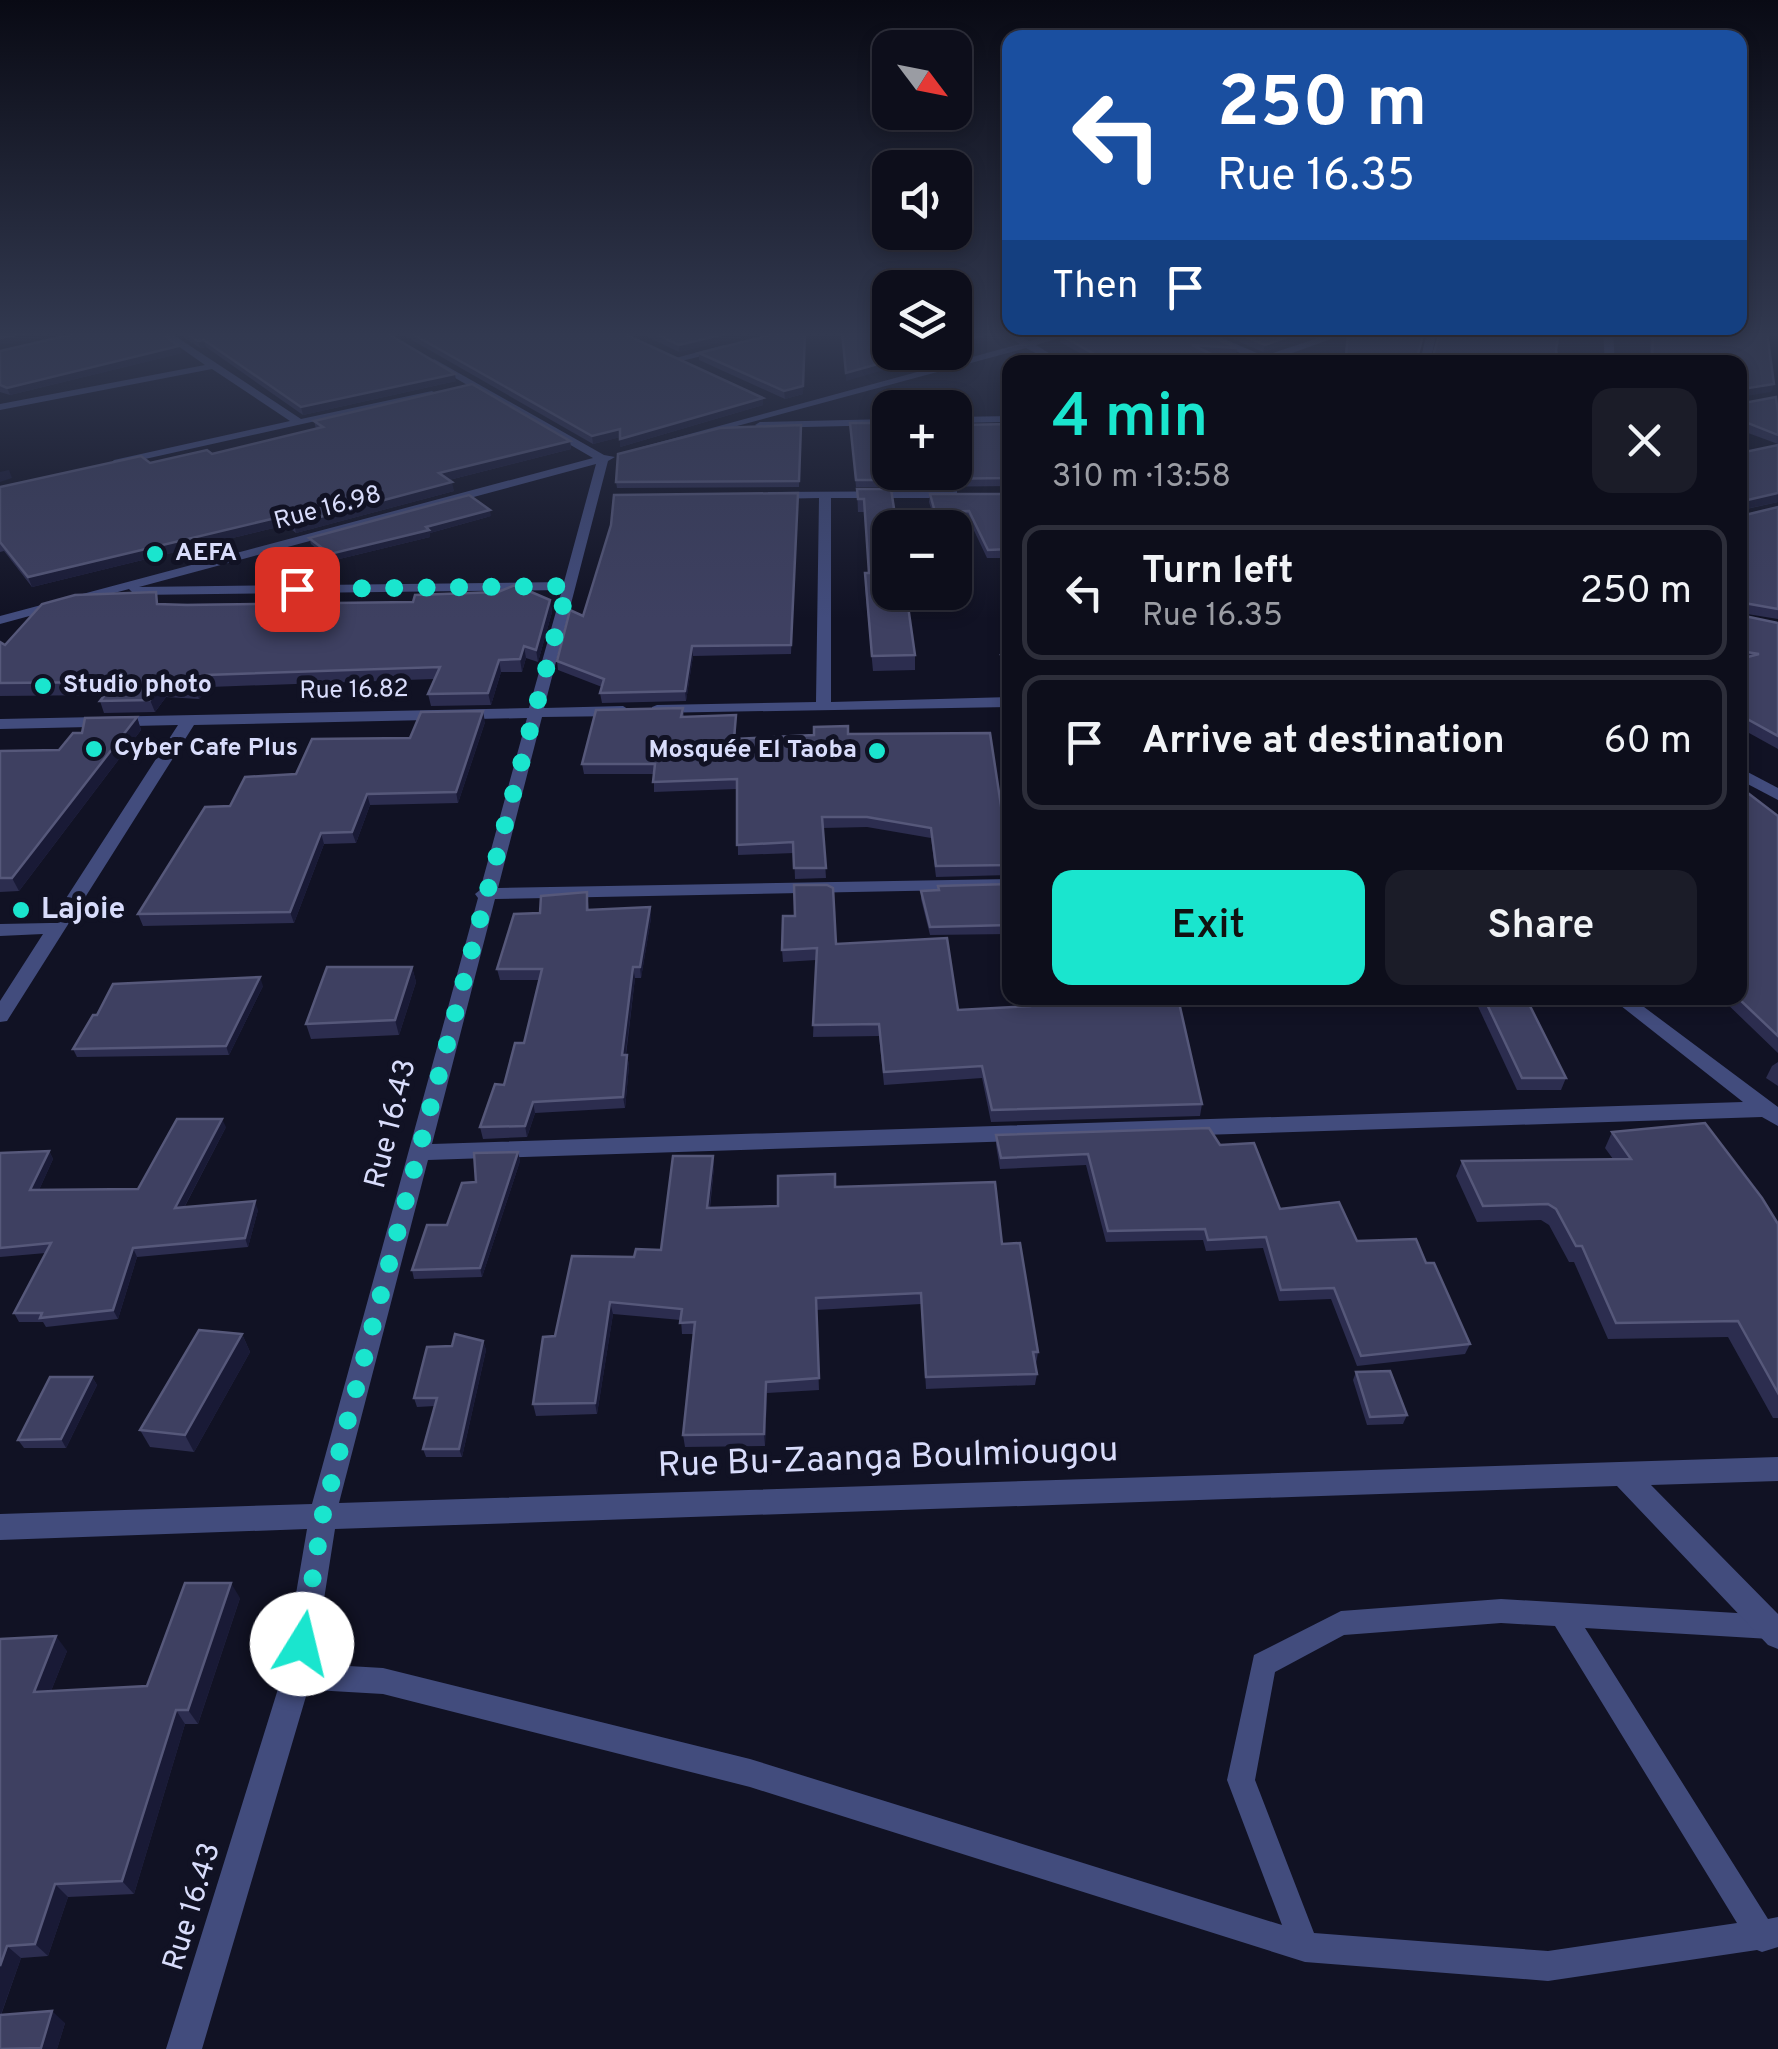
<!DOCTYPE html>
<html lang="en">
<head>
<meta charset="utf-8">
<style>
	body { margin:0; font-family:Overpass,sans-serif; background:#1b1c28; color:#f1f3f6; height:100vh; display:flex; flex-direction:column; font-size:38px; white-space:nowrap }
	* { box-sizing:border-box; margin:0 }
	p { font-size:32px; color:#9a9ca3 }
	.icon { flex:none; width:55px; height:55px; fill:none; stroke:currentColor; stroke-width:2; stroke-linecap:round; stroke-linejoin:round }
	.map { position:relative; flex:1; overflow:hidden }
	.panel { position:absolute; left:1002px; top:355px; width:745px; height:650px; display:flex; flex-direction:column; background:#0d0e1b; border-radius:20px; box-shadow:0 5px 15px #0003,0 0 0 2px #2d2e3a }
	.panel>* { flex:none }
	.top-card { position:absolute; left:1002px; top:30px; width:745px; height:305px; border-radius:20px; box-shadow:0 5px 15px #0003,0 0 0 2px #2d2e3a; background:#1a4fa0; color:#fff; overflow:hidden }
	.needle { width:65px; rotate:122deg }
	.controls { position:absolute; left:872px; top:30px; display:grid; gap:20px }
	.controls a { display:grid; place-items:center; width:100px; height:100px; border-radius:20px; background:#0d0e1b; box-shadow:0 5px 15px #0003,0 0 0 2px #2d2e3a; font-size:50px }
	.pin { position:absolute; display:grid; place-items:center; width:85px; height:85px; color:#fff; margin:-42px; border-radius:20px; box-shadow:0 5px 15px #0006 }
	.me { position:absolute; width:110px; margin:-55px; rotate:9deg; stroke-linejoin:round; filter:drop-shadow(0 0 8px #0008) }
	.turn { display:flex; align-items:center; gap:35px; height:210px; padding:0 50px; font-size:45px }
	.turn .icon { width:130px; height:130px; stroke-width:2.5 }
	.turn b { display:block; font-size:70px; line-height:85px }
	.then { display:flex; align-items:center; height:95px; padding:0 50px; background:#0003; gap:20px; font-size:38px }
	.round { display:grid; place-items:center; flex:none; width:105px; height:105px; border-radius:20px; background:#1b1c28 }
	.headline { display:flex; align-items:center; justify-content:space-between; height:170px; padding:0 50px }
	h1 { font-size:60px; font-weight:600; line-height:75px; color:#1ae5ce }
	.action { display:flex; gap:20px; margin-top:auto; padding:20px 50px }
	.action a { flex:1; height:115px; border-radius:20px; background:#1ae5ce; color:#111; font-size:40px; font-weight:600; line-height:115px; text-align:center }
	.action a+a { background:#1b1c28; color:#f1f3f6 }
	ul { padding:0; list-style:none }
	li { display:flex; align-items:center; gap:30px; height:135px; margin:0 20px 15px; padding:0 30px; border:5px solid #2d2e3a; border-radius:20px }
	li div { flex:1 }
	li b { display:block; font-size:38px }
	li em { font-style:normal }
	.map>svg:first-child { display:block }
</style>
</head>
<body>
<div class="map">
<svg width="1778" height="2049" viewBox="0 0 1778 2049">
	<rect width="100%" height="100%" fill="#111224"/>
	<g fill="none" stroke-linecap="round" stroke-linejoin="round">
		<path fill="#424c7d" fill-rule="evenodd" d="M1501 1599 1770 1615 1778 1618V1636L1770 1639 1585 1628 1768 1919 1778 1917V1947L1762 1952 1757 1950 1548 1981 1305 1962 750 1787 383 1694 297 1689 288 1685 284 1676 288 1667 297 1663 383 1668 750 1759 1282 1925 1227 1780 1254 1655 1341 1611ZM1501 1623 1555 1626 1737 1923 1548 1951 1314 1933 1255 1780 1275 1672 1344 1635Z"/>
		<g fill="#424c7d" fill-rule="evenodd">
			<path d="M158 332H169L301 419 432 391 437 394 118 465 112 462 114 460 290 421 212 369 0 410V404L205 365Z"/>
			<path d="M1001 332H1013L1029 341 1064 332H1079L1036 345 1063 362H1052L1026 348 641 452 631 450 1020 344Z"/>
			<path d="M1195 332H1208L1264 356 1336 332H1350L1273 360 1275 362H1259Z"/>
			<path d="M1427 332H1437L1430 362H1420Z"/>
			<path d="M1603 332H1613L1615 362H1605Z"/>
			<path d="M724 345 727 350 677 362 672 359Z"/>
			<path d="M434 359 604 455 615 457 608 461 544 708 623 706 631 711 623 716 542 717 498 888 1010 879V889L495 899 432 1144 1743 1102 1611 998H1632L1778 1107V1126L1762 1117 428 1160 339 1503 1778 1457V1481L1651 1485 1778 1614V1649L1768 1645 1617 1486 335 1529 312 1676 202 2049H166L282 1676 307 1529 0 1540V1514L312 1504 478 898 475 894 480 890 527 718 194 725 7 1021 0 1022V1001L43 934 0 936V924L50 923 178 725 0 729V719L529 708 562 590 135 595 129 589 0 624V616L593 458 431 364ZM596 464 564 582 139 587Z"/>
			<path d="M1010 416V422L955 423V417Z"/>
			<path d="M890 419V425L760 428 755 425 760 422Z"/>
			<path d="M957 491V497L953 498H831V702L1010 697V707L652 713V707L657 705 816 702 819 498 772 499 768 498V492Z"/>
			<path d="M1740 768 1778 788V800L1740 780Z"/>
		</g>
	</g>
	<g fill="#2c2d4f">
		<path d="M176 332H385L456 381 303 415 206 347 200 348Z"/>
		<path d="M398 332H620L763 398V405L620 447V437L593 444Z"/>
		<path d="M637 332H762L679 352Z"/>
		<path d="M1217 332H1322L1263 352Z"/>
		<path d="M1348 332 1432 359 1556 350 1558 362H1344Z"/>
		<path d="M1650 332H1767L1771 392 1740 362H1650Z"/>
		<path d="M1061 335 1237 348 1236 356 1209 353 1228 362H1096L1060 342Z"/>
		<path d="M0 351 182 353 10 395 0 392Z"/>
		<path d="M699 353 803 394 785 399 699 360Z"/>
		<path d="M1740 400 1744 403 1778 413V444L1740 430Z"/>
		<path d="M314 421 570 441 571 449 449 480 454 491 296 533 286 525 32 587 4 551 0 552V487L212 454 316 429Z"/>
		<path d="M850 423 896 475 888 477 889 487H856Z"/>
		<path d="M1010 424V486L925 487 921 472H955V425Z"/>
		<path d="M801 425 799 487 617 488 616 482Z"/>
		<path d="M1778 445V502L1742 510 1741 516 1778 507V619L1741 613 1740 615 1778 623V749L1740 728V453Z"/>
		<path d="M857 489H891L915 655V670L873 671 865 587V573H869L864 512H858Z"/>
		<path d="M798 493 791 654 693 656 686 701 602 703 600 693 602 687 558 670 557 661 583 616Z"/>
		<path d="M930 494H1010V558H987L969 520 935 521 929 502Z"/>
		<path d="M491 516 430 533V537L331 561 311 544 309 538Z"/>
		<path d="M550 600 552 612 538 662 526 658 522 672H501L491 705 431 706 428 694 434 679 210 687 199 699 166 697 155 712 104 713 100 701 105 695 0 696V642L5 645 160 604Z"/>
		<path d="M1010 654V694L1001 665V655Z"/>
		<path d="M683 708 684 717 736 715V739L848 734 1010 865 1009 875 936 877 931 838 867 827 823 828 826 878 795 879 794 853 738 855 737 789 654 792V774H584L582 764Z"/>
		<path d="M137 717 141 730 19 891 0 892V751L59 750 82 733Z"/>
		<path d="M485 722 458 803 370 805 356 843 324 844 294 923 143 926 138 914 230 806 296 774 410 738Z"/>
		<path d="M1778 816V1053L1721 998H1740Z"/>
		<path d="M1010 884V934L930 935 921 899V891Z"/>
		<path d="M587 892 589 910 650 907 651 918 641 978H635L626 1055H627L629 1066 625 1108 535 1113 527 1137 483 1139 480 1127 504 1085 524 1043 539 980H500L497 969 540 913Z"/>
		<path d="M836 944 958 1010 1028 1006 1027 998H1182L1178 1000 1202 1104 1200 1116 991 1122 982 1078 884 1085 879 1036 813 1037 816 960 783 962 782 950Z"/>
		<path d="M412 967 416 982 399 1035 311 1039 306 1024Z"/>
		<path d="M263 986 229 1055 77 1057 73 1049Z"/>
		<path d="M1474 998H1526L1566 1078 1561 1090H1517Z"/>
		<path d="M1778 1062V1086L1766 1078 1772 1066Z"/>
		<path d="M226 1127 184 1208 258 1210 248 1247 137 1257 118 1319 46 1327 43 1322H19L14 1313 46 1253 0 1257V1153L49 1151 53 1159 39 1190 138 1189Z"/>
		<path d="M1612 1132 1778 1224V1418H1773L1728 1337 1608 1339 1574 1262H1569L1549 1225 1541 1220 1477 1222 1456 1176 1462 1161 1613 1159 1605 1148Z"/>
		<path d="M996 1135 1220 1145 1280 1209 1357 1241 1426 1263 1470 1344 1465 1354 1357 1366 1331 1299 1279 1301 1263 1248 1206 1251 1203 1240 1106 1242 1086 1165 1000 1169 996 1145Z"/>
		<path d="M518 1152 520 1161 482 1277 414 1279 412 1270 447 1225 476 1182Z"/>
		<path d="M713 1156 714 1167 710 1208 778 1206 835 1187 1002 1244 1038 1352 1036 1364H1035L1037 1374 1035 1385 926 1389 921 1304 816 1310 819 1390 767 1393 765 1446 685 1447 683 1435 694 1334H682L681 1320 613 1314 597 1414 536 1416 533 1404 555 1336 634 1257 661 1250Z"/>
		<path d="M242 1334 250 1352 194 1452 150 1447 140 1430Z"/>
		<path d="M483 1341 486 1350 462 1457H426L423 1449 435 1406 417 1407 414 1398 452 1346Z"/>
		<path d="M1356 1372 1407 1415 1403 1424 1367 1425 1353 1380Z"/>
		<path d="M92 1377 97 1385 66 1448H24L18 1440Z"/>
		<path d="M240 1598 198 1724H185L134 1894 68 1897 48 1956 21 1958 1 2015 65 2023 57 2049H0V1639L67 1651 51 1691 147 1686Z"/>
	</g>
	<g fill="#191a36">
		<path d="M31 332H71L0 345V338Z"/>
		<path d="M733 332H762L679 352V345Z"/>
		<path d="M805 332 803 394 785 399 784 391Z"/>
		<path d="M995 332H1002V337L955 350V343Z"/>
		<path d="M1302 332H1322L1263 352 1265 345Z"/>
		<path d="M204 340 206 347 200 348 198 341Z"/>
		<path d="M179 346 182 353 10 395 7 388Z"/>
		<path d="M921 352H946L846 381V373Z"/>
		<path d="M455 374 456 381 303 415 301 407Z"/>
		<path d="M1774 384 1771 392 1740 397 1742 389Z"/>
		<path d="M763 398V405L620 447V439Z"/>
		<path d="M620 429 621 437 593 444 592 436Z"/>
		<path d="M570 441 571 449 441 482 439 473Z"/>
		<path d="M9 470 12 478 0 482V472Z"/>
		<path d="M452 482 454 491 296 533 294 524Z"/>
		<path d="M1778 493V502L1740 510 1743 501Z"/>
		<path d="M490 510 491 516 430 533V537L331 561 330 554Z"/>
		<path d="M284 516 286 525 32 587 28 577Z"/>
		<path d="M550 600 552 612 538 662 536 650Z"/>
		<path d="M524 646 526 658 522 672 520 659Z"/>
		<path d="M692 646 693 656 686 701 685 691Z"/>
		<path d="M499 660 501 672 491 705 488 693Z"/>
		<path d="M206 675 210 687 199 699 195 686Z"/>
		<path d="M162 685 166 697 155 712 150 700Z"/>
		<path d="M483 711 485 722 458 803 456 792Z"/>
		<path d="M137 717 141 730 19 891 12 878Z"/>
		<path d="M367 794 370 805 356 843 352 832Z"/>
		<path d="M321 833 324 844 294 923 290 912Z"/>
		<path d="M650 907 651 918 641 978 640 967Z"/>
		<path d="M412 967 416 982 399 1035 395 1020Z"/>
		<path d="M633 967 635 978 624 1067 622 1055Z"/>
		<path d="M260 977 263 986 229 1055 226 1046Z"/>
		<path d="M627 1055 629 1066 625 1108 623 1097Z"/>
		<path d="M533 1102 535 1113 527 1137 525 1126Z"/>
		<path d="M222 1119 226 1127 179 1217 175 1208Z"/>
		<path d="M49 1151 53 1159 35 1199 30 1190Z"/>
		<path d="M518 1152 520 1161 482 1277 480 1268Z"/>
		<path d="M713 1156 714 1167 708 1219 707 1208Z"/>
		<path d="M255 1201 258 1210 248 1247 245 1238Z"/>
		<path d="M133 1248 137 1257 118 1319 113 1310Z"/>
		<path d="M610 1302 613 1314 597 1414 595 1403Z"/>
		<path d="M242 1334 250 1352 194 1452 185 1435Z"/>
		<path d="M483 1341 486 1350 462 1457 459 1449Z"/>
		<path d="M92 1377 97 1385 66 1448 61 1439Z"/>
		<path d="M766 1382 767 1393 765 1446 764 1434Z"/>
		<path d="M231 1583 240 1598 198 1724 188 1710Z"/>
		<path d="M56 1636 67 1651 45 1706 34 1692Z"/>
		<path d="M176 1710 185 1724 134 1894 122 1881Z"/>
		<path d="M55 1884 68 1897 48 1956 35 1944Z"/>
		<path d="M7 1946 21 1958 0 2017V1966Z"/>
		<path d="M52 2011 65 2023 57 2049H41Z"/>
	</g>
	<g fill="#3e4061" stroke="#56587a" stroke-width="2.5">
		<path d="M0 332H31L0 338Z"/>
		<path d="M82 332H159L179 346 7 388 0 385V351Z"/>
		<path d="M184 332H385L455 374 301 407 204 340 198 341Z"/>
		<path d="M409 332H620L763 398 620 439V429L592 436Z"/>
		<path d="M651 332H733L679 345Z"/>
		<path d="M782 332H805L803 386 784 391 699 353Z"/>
		<path d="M842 332H890V352H921L846 373Z"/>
		<path d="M955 332H995L955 343Z"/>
		<path d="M1070 332H1202L1237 348 1192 345 1228 362H1108L1061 335Z"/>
		<path d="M1235 332H1302L1265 345Z"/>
		<path d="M1348 332H1424L1418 354 1432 359 1440 332H1559L1556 350 1558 362H1409L1346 357Z"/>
		<path d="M1653 332H1767L1774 384 1742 389 1740 396V362H1652Z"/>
		<path d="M472 384 570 441 439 473 452 482 294 524 284 516 28 577 0 542V487L141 456 150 463 207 450 212 454 323 427 314 421Z"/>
		<path d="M1776 397 1778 413V435L1740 420V400L1744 403Z"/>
		<path d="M850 423H886L890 442V470H888L889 480H856Z"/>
		<path d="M1010 424V478L925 479 923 472H955V437L957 436 955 425Z"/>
		<path d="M801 425 799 481 616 482 618 454 720 428Z"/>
		<path d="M1778 445V493L1743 501 1741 516 1778 507V609L1744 603 1740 615 1778 623V736L1740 715V659L1759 654 1740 651V453Z"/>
		<path d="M857 489H891L897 528H890V592H906L915 655 872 656 865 573H869L864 499H858Z"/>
		<path d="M798 493 791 645 692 646 685 691 600 693 604 679 557 661 570 610 583 616 611 525 614 495Z"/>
		<path d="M930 494H1010V549L988 550 969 511 935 512Z"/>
		<path d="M469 495 490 510 426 527 429 530 330 554 309 538Z"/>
		<path d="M515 585 550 600 536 650 524 646 520 659 499 660 488 693 428 694 440 667 206 675 195 686 162 685 150 700 100 701 115 682 0 683V642L5 645 42 604 75 595 156 592 157 604 187 605 413 602 415 595 498 592Z"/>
		<path d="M1010 654V682L1001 655Z"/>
		<path d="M683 708 681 717 736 715 734 739 814 735V727L848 726V734L990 733 1010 865 936 866 931 828 867 817H822L826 868H794L793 842 737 845V779L653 782 655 764H582L596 710Z"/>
		<path d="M483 711 456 792 367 794 352 832 321 833 290 912 138 914 205 807 230 806 245 777 296 774 312 739 410 738 421 712Z"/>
		<path d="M137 717 12 878H0V751L59 750 73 733H82L85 718Z"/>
		<path d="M1740 787 1778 816V1036L1738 998H1740Z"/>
		<path d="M1010 884V925L930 927 921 891 939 890 938 886Z"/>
		<path d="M794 885H827L833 888 836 944 947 938 958 1010 1030 1006 1029 998H1178L1202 1104 992 1110 982 1066 884 1072 879 1024 813 1025 817 948 782 950 783 916H795Z"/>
		<path d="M587 892V910L650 907 640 967H633L622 1055H627L623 1097 533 1102 525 1126 480 1127 495 1084 504 1085 515 1043H524L542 969H497L514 914 540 913 541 896Z"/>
		<path d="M327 967H412L395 1020 306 1024Z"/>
		<path d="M260 977 226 1046 73 1049 93 1015H97L113 984Z"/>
		<path d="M1484 998H1526L1566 1078H1522Z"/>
		<path d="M177 1119H222L175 1208 255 1201 245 1238 133 1248 113 1310 40 1318 42 1313H14L51 1243 0 1248V1153L49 1151 30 1190 138 1189Z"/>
		<path d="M1705 1123 1762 1198 1778 1224V1393L1738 1321 1616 1323 1582 1246H1576L1556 1209 1548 1204 1483 1206 1462 1161 1631 1159 1612 1132Z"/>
		<path d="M1209 1128 1220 1145 1254 1143 1280 1209 1339 1202 1357 1241 1416 1239 1426 1263H1434L1470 1344 1361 1356 1334 1288 1281 1290 1266 1237 1208 1240 1205 1229 1108 1231 1088 1154 1001 1158 996 1135Z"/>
		<path d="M518 1152 480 1268 412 1270 427 1225H447L462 1183 476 1182 474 1153Z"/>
		<path d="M673 1156H713L707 1208 778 1206V1176L835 1174V1187L995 1182 1002 1244 1020 1243 1038 1352H1033L1037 1374 926 1377 921 1293 816 1298 819 1378 766 1382 764 1434 683 1435 695 1322 680 1323 682 1309 610 1302 595 1403 533 1404 543 1337 555 1336 572 1256 634 1257 636 1249 661 1250Z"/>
		<path d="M199 1330 242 1334 185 1435 140 1430Z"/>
		<path d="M455 1334 483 1341 459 1449H423L437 1398H414L427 1347 452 1346Z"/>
		<path d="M1390 1371 1407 1415 1370 1417 1356 1372Z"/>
		<path d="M50 1377H92L61 1439 18 1440Z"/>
		<path d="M185 1583H231L188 1710H176L122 1881 55 1884 35 1944 7 1946 0 1966V1639L56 1636 34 1692 147 1686Z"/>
		<path d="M52 2011 41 2048 0 2049V2015Z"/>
	</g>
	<linearGradient id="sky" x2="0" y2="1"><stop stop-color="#090a14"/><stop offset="0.54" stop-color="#323950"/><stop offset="1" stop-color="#323950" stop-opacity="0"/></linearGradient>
	<rect width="1778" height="619" fill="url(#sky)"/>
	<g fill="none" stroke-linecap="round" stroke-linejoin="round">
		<path stroke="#1ae5ce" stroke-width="18" stroke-dasharray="0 32.4" d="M297 589 568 586 323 1514 302 1644"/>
	</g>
	<g fill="#1ae5ce" stroke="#111224" stroke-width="4">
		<circle cx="155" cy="554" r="10"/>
		<circle cx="43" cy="686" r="10"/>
		<circle cx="94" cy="749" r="10"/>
		<circle cx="877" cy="751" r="10"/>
		<circle cx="21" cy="910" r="10"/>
	</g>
	<g text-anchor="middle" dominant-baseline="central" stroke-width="10" stroke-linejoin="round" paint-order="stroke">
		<g font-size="25" fill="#d8dcfb" stroke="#111224">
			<text transform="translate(328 509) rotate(-15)">Rue 16.98</text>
			<text transform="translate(354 691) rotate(-1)">Rue 16.82</text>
		</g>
		<g font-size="25" font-weight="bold" fill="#d8dcfb" stroke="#111224" text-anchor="start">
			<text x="175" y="554">AEFA</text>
			<text x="63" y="686">Studio photo</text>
			<text x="114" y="749">Cyber Cafe Plus</text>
			<text x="857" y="751" text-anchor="end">Mosquée El Taoba</text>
		</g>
		<g font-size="30" font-weight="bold" fill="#d8dcfb" stroke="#111224" text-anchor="start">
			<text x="41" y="910">Lajoie</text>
		</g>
		<g font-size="30" fill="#d8dcfb" stroke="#111224">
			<text transform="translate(392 1124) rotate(-76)">Rue 16.43</text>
			<text transform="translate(193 1907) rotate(-73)">Rue 16.43</text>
		</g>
		<g font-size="35" fill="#d8dcfb" stroke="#111224">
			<text transform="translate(888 1459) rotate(-2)">Rue Bu-Zaanga Boulmiougou</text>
		</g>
	</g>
</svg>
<div class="controls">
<a><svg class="needle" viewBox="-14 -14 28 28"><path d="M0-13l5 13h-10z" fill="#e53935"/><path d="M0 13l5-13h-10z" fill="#9a9ca3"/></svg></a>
<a><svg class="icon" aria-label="sound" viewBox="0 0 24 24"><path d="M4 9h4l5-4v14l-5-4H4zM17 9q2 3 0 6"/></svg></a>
<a><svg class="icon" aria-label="layers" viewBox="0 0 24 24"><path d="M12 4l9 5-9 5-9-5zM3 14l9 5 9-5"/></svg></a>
<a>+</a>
<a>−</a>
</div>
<div class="pin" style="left:297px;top:589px;background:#d93025"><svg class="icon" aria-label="arrive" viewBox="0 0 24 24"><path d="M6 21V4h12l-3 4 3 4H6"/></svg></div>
<svg class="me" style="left:302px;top:1644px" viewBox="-20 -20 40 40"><circle r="19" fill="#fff"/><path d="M0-13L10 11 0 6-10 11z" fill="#1ae5ce"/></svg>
<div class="top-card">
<div class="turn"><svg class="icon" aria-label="left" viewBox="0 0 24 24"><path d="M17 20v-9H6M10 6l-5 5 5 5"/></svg><div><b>250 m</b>Rue 16.35</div></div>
<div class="then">Then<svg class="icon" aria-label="arrive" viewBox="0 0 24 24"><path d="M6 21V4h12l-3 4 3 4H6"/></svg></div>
</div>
<section class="panel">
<div class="headline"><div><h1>4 min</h1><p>310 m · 13:58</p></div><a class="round"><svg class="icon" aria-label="close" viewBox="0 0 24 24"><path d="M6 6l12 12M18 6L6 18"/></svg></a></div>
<ul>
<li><svg class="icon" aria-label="left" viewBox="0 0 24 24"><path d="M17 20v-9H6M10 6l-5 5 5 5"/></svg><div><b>Turn left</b><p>Rue 16.35</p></div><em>250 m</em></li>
<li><svg class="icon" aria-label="arrive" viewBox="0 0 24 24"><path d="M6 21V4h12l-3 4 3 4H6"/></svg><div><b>Arrive at destination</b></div><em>60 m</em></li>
</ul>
<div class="action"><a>Exit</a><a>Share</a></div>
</section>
</div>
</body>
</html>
